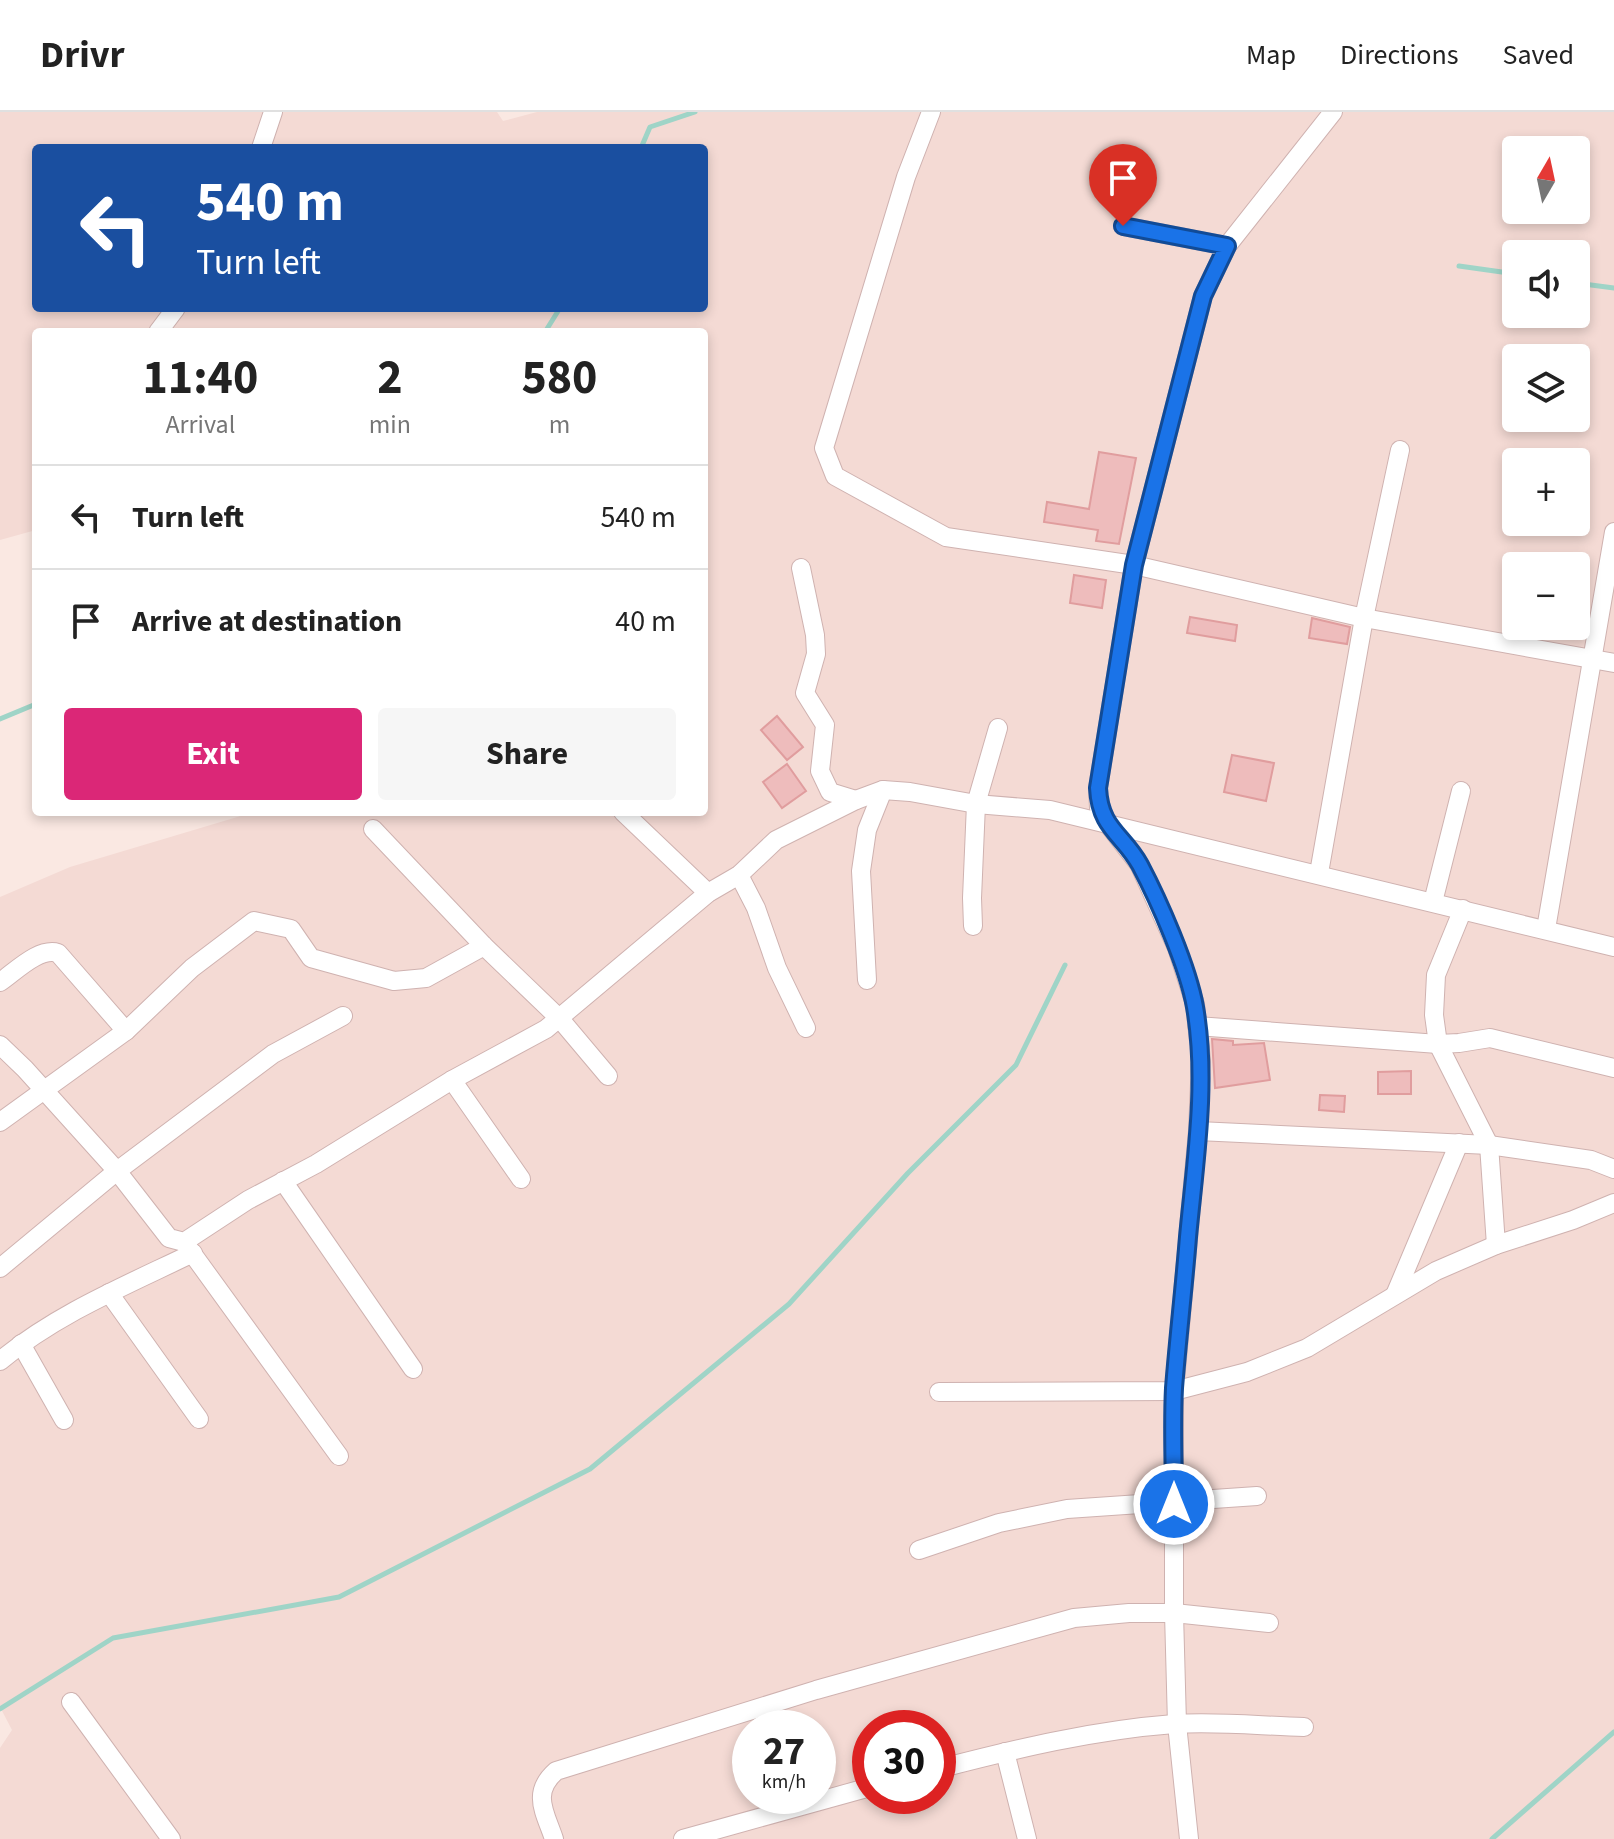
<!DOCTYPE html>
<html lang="en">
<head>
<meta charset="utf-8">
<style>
	body { margin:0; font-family:"Source Sans 3",sans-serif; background:#f6f6f6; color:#222; height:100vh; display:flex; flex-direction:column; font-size:30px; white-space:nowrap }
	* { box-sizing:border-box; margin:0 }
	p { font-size:26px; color:#767676 }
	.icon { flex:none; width:44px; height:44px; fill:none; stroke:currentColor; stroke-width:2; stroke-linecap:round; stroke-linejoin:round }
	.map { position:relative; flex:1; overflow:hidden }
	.side { position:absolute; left:32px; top:216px; width:676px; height:488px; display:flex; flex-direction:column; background:#fff; border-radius:8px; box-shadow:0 4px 12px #0003 }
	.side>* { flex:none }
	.guide { position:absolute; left:32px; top:32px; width:676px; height:168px; border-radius:8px; box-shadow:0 4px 12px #0003; background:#1a4fa0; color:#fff; overflow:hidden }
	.needle { width:52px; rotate:9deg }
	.controls { position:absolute; left:1502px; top:24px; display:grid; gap:16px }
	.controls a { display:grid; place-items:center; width:88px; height:88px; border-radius:8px; background:#fff; box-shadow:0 4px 12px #0003; font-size:40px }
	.speed { position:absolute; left:732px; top:1598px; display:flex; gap:16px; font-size:40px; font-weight:700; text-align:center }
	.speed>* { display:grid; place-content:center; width:104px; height:104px; border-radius:50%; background:#fff; box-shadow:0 4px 12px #0003; line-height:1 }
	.speed small { font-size:20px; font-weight:400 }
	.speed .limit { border:12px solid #d22; background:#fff; color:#111 }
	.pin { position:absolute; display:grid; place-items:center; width:68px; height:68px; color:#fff; margin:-82px -34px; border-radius:50% 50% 50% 0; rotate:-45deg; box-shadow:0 0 8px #0007 }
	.pin .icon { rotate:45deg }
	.me { position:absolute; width:88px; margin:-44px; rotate:0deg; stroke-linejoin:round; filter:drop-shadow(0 0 6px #0008) }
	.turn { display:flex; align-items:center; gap:28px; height:168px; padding:0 32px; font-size:36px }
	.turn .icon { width:104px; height:104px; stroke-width:2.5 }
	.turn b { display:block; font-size:56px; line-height:68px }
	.eta { display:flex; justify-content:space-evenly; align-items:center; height:136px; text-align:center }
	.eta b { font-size:48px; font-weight:700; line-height:56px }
	.action { display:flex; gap:16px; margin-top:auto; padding:16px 32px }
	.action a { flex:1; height:92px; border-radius:8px; background:#db2777; color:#fff; font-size:32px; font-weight:700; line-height:92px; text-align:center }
	.action a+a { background:#f6f6f6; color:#222 }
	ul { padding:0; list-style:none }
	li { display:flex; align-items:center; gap:24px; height:104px; padding:0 32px; border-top:2px solid #e0e0e0 }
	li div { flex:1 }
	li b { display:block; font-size:30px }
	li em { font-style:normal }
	header { display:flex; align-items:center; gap:48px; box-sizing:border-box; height:112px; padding:0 40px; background:#fff; border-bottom:2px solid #e0e0e0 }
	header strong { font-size:38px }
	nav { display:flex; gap:44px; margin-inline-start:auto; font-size:28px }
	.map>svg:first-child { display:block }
</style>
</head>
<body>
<header>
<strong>Drivr</strong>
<nav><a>Map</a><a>Directions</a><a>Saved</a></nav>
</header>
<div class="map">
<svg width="1614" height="1727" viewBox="0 0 1614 1727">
	<rect width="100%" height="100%" fill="#fae8e2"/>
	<path fill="#f4dad4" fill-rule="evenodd" d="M0 0H497L503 9 537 0H1614V1727H0V1636L12 1618 0 1595V785L70 755 254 700H704V220H36V418L0 428ZM36 36H704V196H36ZM1516 38H1576V98H1516ZM1516 142H1576V202H1516ZM1516 246H1576V306H1516ZM1516 350H1576V410H1516ZM1516 454H1576V514H1516ZM750 1616H818V1684H750ZM870 1616H938V1684H870Z"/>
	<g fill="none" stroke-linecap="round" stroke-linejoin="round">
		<g stroke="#9fd4c7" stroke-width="5">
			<path d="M641 36 650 15 695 0"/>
			<path d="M1459 154 1516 162"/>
			<path d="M1576 171 1614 176"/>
			<path d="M545 220 560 196"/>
			<path d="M0 607 36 592"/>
			<path d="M0 1597 113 1526 339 1485 590 1357 789 1192 908 1061 1016 953 1065 853"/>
			<path d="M1492 1727 1614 1620"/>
		</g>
	</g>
	<g fill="#eebcbc" stroke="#e09d9e" stroke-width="2">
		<path d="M1099 340 1136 346 1119 432 1096 429 1098 418 1044 410 1047 390 1089 397Z"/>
		<path d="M1074 463 1106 468 1102 496 1070 491Z"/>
		<path d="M1190 505 1237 513 1235 529 1187 521Z"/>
		<path d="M1312 506 1350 515 1347 532 1309 526Z"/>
		<path d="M777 604 803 635 787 648 761 618Z"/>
		<path d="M1232 643 1274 651 1266 689 1224 680Z"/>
		<path d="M787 652 806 679 782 696 763 670Z"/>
		<path d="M1212 927 1233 929V933L1264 931 1270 968 1215 976Z"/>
		<path d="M1411 959V982H1378V960Z"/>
		<path d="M1320 983 1345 984 1344 1000 1319 998Z"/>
	</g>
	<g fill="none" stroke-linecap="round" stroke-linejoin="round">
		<g stroke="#cfb2b0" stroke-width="20">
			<g id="street">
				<path d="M931 0 906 65 824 336 835 364 946 425 1134 453 1364 506 1614 551"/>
				<path d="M261 36 273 0"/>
				<path d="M1123 114 1227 134"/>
				<path d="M158 220 176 196"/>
				<path d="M801 456 815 523 816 542 805 581 825 613 820 659 830 680 856 688"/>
				<path d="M623 700 708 781"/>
				<path d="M373 717 484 834 560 907 608 964"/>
				<path d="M1319 761 1364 506 1400 338"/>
				<path d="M739 763 756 796 777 856 806 916"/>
				<path d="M1433 790 1461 679"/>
				<path d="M1463 797 1436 863 1434 903 1438 932 1489 1033 1496 1133"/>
				<path d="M973 814 972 786 976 692 998 616"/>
				<path d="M1546 817 1614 420"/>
				<path d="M867 868 861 759 867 718 883 678"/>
				<path d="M0 870C15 860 39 835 58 841L126 919"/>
				<path d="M1197 914 1438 932 1459 931 1490 926 1614 956"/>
				<path d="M0 933 25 957 117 1059 169 1126 184 1130 248 1088 316 1052 452 968 546 917 708 781 739 763 776 728 856 688 883 678 910 680 976 692 1050 698 1614 835"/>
				<path d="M452 968 521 1067"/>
				<path d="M0 1010 126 919 192 856 254 809 291 817 311 846 394 869 426 866 484 834"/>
				<path d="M1198 1019 1489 1033 1591 1048 1614 1057"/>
				<path d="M283 1069 413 1257"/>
				<path d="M184 1130 339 1344"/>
				<path d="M0 1156 117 1059 273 942 343 904"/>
				<path d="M109 1181 199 1307"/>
				<path d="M1395 1183 1459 1031"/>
				<path d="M21 1232 64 1308"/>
				<path d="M0 1249C56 1202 127 1173 193 1141"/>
				<path d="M939 1280 1174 1279 1247 1260 1307 1236 1436 1159 1496 1133 1573 1108 1614 1091"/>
				<path d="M919 1438 999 1411 1067 1397 1257 1384"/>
				<path d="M71 1590 171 1727"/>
				<path d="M1005 1640 1027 1727"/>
				<path d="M938 1657C1015 1637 1094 1618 1174 1612 1217 1609 1262 1614 1304 1615"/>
				<path d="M554 1727C545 1700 531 1681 556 1659L816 1578 1074 1506 1129 1501H1174L1269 1511"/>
				<path d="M683 1727 870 1675"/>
				<path d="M1189 1727 1177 1612 1174 1501V1279L1198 1019 1201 948 1195 892 1177 836 1139 752 1108 712 1099 696 1098 676 1134 453 1203 184 1227 134 1333 0"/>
			</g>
		</g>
		<use href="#street" stroke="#fff" stroke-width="18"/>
	</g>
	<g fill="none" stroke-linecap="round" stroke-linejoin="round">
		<g stroke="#114b97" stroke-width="20">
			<path id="route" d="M1123 114 1227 134 1203 184 1134 453 1098 676C1100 717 1123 722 1140 753 1159 789 1188 855 1195 895 1208 970 1195 1050 1188 1125 1184 1175 1178 1226 1174 1276 1172 1314 1174 1353 1174 1392"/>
		</g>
		<use href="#route" stroke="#1a73e8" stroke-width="14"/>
	</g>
</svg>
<div class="controls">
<a><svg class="needle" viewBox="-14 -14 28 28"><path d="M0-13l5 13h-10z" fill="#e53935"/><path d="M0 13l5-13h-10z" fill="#767676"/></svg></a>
<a><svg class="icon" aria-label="sound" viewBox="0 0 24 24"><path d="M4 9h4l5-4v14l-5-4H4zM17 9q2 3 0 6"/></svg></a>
<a><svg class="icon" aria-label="layers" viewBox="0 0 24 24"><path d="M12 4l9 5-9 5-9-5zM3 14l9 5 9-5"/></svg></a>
<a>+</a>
<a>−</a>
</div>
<div class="speed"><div>27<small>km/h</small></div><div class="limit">30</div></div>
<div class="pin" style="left:1123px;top:114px;background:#d93025"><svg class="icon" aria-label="arrive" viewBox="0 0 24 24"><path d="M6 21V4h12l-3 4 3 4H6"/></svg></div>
<svg class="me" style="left:1174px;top:1392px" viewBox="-20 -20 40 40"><circle r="17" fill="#1a73e8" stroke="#fff" stroke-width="3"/><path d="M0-11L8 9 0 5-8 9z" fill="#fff"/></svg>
<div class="guide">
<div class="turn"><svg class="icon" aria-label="left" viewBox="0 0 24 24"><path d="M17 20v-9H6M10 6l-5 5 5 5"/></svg><div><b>540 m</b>Turn left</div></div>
</div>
<section class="side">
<div class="eta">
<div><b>11:40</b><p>Arrival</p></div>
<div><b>2</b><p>min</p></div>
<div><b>580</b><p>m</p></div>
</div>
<ul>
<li><svg class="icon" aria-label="left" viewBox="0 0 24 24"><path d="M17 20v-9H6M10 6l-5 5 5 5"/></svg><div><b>Turn left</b></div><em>540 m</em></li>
<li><svg class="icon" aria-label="arrive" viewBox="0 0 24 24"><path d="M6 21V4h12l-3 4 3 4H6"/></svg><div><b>Arrive at destination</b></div><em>40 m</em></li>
</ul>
<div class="action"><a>Exit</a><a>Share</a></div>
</section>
</div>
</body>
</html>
